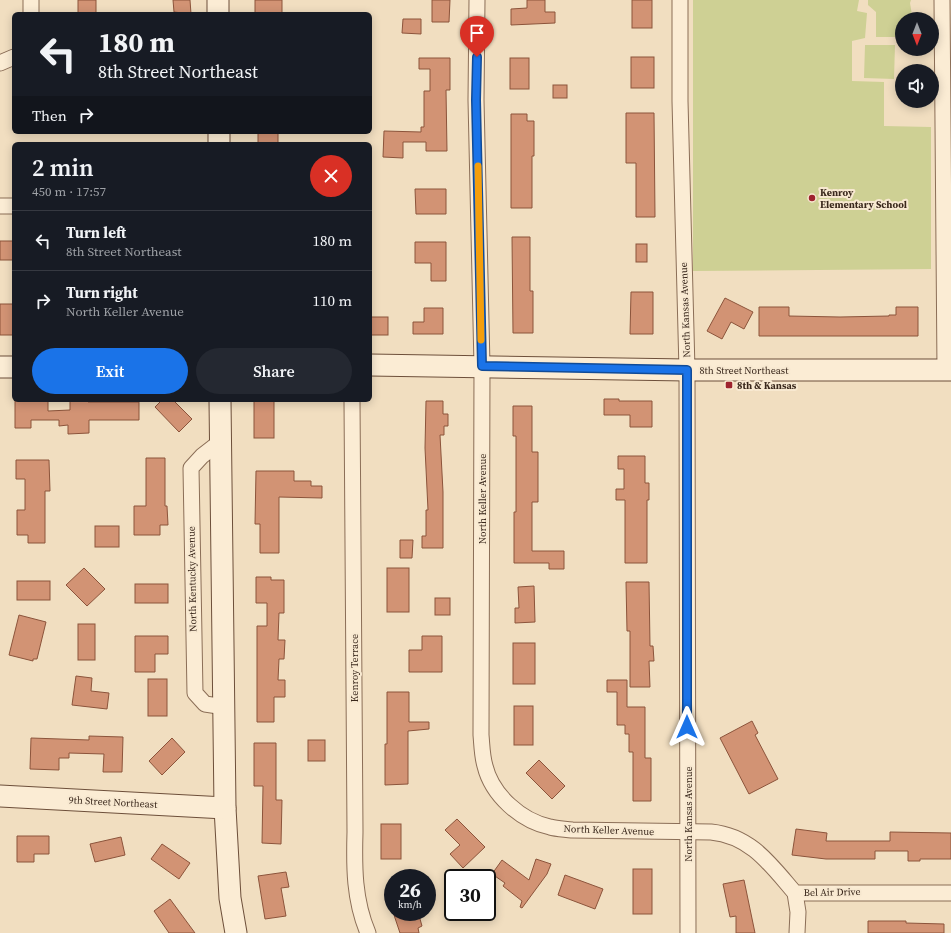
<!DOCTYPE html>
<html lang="en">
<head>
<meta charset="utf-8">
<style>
	body { margin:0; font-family:"Source Serif 4",serif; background:#242831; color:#f1f3f6; height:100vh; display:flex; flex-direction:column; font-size:15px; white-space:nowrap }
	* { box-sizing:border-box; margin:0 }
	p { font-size:13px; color:#9ea1a6 }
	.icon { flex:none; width:22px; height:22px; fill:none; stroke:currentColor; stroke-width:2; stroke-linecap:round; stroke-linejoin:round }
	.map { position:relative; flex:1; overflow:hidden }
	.side { position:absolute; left:12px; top:142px; width:360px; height:260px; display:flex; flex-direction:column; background:#171b24; border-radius:6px; box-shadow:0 2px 10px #0003 }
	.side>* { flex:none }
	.banner { position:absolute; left:12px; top:12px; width:360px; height:122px; border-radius:6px; box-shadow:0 2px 10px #0003; background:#171b24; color:#f1f3f6; overflow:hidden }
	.needle { width:26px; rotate:180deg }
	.tools { position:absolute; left:895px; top:12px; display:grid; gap:8px }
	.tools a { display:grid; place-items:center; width:44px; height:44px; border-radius:50%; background:#171b24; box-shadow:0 2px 10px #0003; font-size:20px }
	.speed { position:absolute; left:384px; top:869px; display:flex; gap:8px; font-size:20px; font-weight:700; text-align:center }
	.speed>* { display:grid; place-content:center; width:52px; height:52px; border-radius:50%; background:#171b24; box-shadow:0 2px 10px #0003; line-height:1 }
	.speed small { font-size:10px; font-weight:400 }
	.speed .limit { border:2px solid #111; border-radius:6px; background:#fff; color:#111 }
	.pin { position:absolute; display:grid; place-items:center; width:34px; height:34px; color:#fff; margin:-41px -17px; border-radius:50% 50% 50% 0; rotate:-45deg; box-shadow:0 0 4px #0007 }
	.pin .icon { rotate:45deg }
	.me { position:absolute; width:44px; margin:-22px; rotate:0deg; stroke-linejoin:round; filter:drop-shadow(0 0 3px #0008) }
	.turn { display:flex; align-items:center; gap:14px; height:84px; padding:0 20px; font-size:18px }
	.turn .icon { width:52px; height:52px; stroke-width:2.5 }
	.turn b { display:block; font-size:28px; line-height:34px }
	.then { display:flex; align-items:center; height:38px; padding:0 20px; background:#0003; gap:8px; font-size:15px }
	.round { display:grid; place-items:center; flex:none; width:42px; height:42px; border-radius:21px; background:#242831 }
	.summary { display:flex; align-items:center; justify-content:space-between; height:68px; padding:0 20px }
	h1 { font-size:24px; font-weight:600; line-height:30px }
	.action { display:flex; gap:8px; margin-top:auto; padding:8px 20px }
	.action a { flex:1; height:46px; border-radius:24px; background:#1a73e8; color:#fff; font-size:16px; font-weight:600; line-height:46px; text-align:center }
	.action a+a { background:#242831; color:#f1f3f6 }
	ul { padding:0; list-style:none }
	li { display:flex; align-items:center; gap:12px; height:60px; padding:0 20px; border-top:1px solid #363941 }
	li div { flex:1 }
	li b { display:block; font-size:15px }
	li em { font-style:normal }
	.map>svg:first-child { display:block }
</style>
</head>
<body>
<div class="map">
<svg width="951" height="933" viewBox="0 0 951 933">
	<rect width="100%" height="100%" fill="#f1dec0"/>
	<g fill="#ced094">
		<path d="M693 0H859L857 11 867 13 865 38 852 41V81L884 82V126L931 127V269L693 271Z"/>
		<path d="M868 0H911L910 3 912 15 922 17V19H902V37H876V12L868 5Z"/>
		<path d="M865 45H895L894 79 864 78Z"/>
	</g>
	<g fill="#d29374" stroke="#8c543b">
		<rect x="78" y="0" width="18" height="14"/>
		<path d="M173 0H190L191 14 174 12Z"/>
		<rect x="255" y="0" width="27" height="14"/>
		<path d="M432 0H450L449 22H432Z"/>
		<path d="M527 0H545V12H555V23L511 25V9L527 8Z"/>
		<rect x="632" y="0" width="20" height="28"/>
		<path d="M403 19H421V34L402 33Z"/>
		<rect x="631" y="57" width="23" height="31"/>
		<path d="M419 58H450V90H446L447 151H426V142H403V158L383 157 384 131 421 132V127H424V91H430V69H419Z"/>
		<rect x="510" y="58" width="19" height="31"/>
		<rect x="553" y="85" width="14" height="13"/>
		<path d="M626 113H654L655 217H636V163H626Z"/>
		<path d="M511 114H527V121H534V156H532V208H511Z"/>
		<rect x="258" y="132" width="20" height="12"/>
		<path d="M415 189H446V214H416Z"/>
		<path d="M512 237H530V291H533V333H513Z"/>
		<rect x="0" y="241" width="14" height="19"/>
		<path d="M415 242H446V281H431V263H415Z"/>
		<rect x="636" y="244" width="11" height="18"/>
		<path d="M631 292H653V334H630Z"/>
		<path d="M725 298 753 312 744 329 731 322 722 339 707 331Z"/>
		<rect x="0" y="304" width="14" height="31"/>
		<path d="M759 307H789V316L840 317 889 316V315H896V307H918V336H759Z"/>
		<path d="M424 308H443V334H413V322H424Z"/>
		<rect x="370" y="317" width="18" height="18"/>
		<path d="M604 399H619V401H652V427H630V415H604Z"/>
		<path d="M70 400H88V402H139V420H89V433L68 434V425L59 426V420H31V428H15V401H48V411L70 410Z"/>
		<path d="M162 400H173L192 419 179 432 155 407Z"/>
		<rect x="254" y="400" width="20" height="38"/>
		<path d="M426 401H443V414H448V426H444V435H440L443 492V548H422V536H426V510H428L425 448Z"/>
		<path d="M513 406H532V452H538V502H532V551H564V569H549V563H514V512H516V436H513Z"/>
		<path d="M618 456H645V483H649V500H647V563H625V500H616V489H624V469H618Z"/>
		<path d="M146 458H165V506H167L168 525H160V535H134V506H146Z"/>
		<path d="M16 460H49L50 491H45V543H28V535H17V510H25V479H16Z"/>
		<path d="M256 471H294V481H311V486H322V498L279 497V553H260V524H255Z"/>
		<rect x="95" y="526" width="24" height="21"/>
		<path d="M400 540H413L412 558H400Z"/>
		<path d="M84 568 105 589 87 606 66 585Z"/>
		<rect x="387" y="568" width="22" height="44"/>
		<path d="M256 577H271V580H284V613H279L278 640H285L284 659H279L278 680H285V697H274V722H257V626H267V603H256Z"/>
		<rect x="17" y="581" width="33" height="19"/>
		<path d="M626 582H649L650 646H653L654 661H649L650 687H630V631H627Z"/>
		<rect x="135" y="584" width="33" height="19"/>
		<path d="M534 586 535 622 515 623V608H519L518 587Z"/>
		<rect x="435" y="598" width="15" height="17"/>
		<path d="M19 615 46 622 37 659H33V661L9 655Z"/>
		<rect x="78" y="624" width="17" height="36"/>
		<path d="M135 636H168V654H155V672H135Z"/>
		<path d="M422 636H442V672H409V650H422Z"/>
		<rect x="513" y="643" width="22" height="41"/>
		<path d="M76 676 92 678 91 691 109 693 107 709 72 705Z"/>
		<rect x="148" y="679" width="19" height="37"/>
		<path d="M607 680H627V707H645V758H651V801H633V752H629V734H625V725H617V692H607Z"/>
		<path d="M387 692H409V722H429V729L408 731V784L385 785V744H387Z"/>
		<rect x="514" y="706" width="19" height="39"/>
		<path d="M752 721 758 733 755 735 778 779 749 794 720 738Z"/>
		<path d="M89 736 123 737 122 772H103L104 754 69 753V758H59V770L30 769 31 738 89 740Z"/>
		<path d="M172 738 185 752 162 775 149 761Z"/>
		<rect x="308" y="740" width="17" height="21"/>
		<path d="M254 743H276V800H282L281 844 262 843 263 786H254Z"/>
		<path d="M539 760 565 786 552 799 526 773Z"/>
		<path d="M457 819 485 847 463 868 450 854 460 845 445 830Z"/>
		<rect x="381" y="824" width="20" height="35"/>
		<path d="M796 829 827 833 826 841H890V832L951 833V859H920V861H908V851H875V859H826L792 855Z"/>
		<path d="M17 836H49V854H34V862H17Z"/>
		<path d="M121 837 125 855 95 862 90 844Z"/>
		<path d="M162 844 190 863 179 879 151 859Z"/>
		<path d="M536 859 551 864 547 874 522 908 520 907 522 901 503 886 505 883 492 874 502 860 529 880Z"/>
		<rect x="633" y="869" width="19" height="45"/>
		<path d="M286 872 289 887 281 888 286 916 265 919 258 876Z"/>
		<path d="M565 875 603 889 595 909 558 895Z"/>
		<path d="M744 880 755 933H736V916L730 917 723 884Z"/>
		<path d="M170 899 195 933H169L154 911Z"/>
		<path d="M393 912H418L422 926 418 928 419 933H400Z"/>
		<path d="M868 921H906V923L944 924V933H868Z"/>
	</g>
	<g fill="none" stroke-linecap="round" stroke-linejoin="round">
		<g stroke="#8b6e57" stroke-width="17">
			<g id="street">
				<path d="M477 0 476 100 482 366 481 735C482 746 482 756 485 766 492 795 521 821 550 827 557 829 565 829 572 830L711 832C751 836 770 864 795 893H951"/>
				<path d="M680 0V101L687 370 688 933"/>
				<path d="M942 0 945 370"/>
				<path d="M31 14V0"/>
				<path d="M0 63 14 57"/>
				<path d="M0 206H14"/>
				<path d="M352 400 355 832C354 867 354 900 368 933"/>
				<path d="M220 442 202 456 191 468 195 693 205 704 225 707"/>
				<path d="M795 893 798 912 797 933"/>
			</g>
		</g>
		<g stroke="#6d4f3a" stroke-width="23">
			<g id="secondary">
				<path d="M218 0V14"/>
				<path d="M219 132V144"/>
				<path d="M370 365 687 370H951"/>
				<path d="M0 367H14"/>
				<path d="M220 400 225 808 230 898 236 933"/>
				<path d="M0 796 225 808"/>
			</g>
		</g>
		<use href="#street" stroke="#fbecd4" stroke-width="15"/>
		<use href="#secondary" stroke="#fbecd4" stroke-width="21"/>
	</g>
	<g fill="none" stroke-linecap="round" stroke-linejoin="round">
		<g stroke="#114b97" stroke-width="10">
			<path id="route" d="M477 57 476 100 482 366 687 370V727"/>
		</g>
		<use href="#route" stroke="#1a73e8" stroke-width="7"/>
		<path stroke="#f59e0b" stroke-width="7" d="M478 166 481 340"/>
	</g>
	<g fill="#9e232e" stroke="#f8e9d1" stroke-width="1.5">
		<circle cx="812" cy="198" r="4"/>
		<rect x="725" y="381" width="8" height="8" rx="2"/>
	</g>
	<g text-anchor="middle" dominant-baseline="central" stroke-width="4" stroke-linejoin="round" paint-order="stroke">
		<g font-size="10" font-weight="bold" fill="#3a281c" stroke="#f8e9d1" text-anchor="start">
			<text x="820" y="192">Kenroy<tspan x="820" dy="12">Elementary School</tspan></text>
			<text x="737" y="385">8th &amp; Kansas</text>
		</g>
		<g font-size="10" fill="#3a281c" stroke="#f8e9d1">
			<text transform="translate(685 310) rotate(-92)">North Kansas Avenue</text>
			<text x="744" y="370">8th Street Northeast</text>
			<text transform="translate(482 499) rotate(-90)">North Keller Avenue</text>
			<text transform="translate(192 579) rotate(-91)">North Kentucky Avenue</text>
			<text transform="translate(354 668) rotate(-90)">Kenroy Terrace</text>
			<text transform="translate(113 802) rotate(3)">9th Street Northeast</text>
			<text transform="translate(688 814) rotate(-90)">North Kansas Avenue</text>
			<text transform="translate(609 830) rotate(2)">North Keller Avenue</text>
			<text transform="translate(832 892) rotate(-1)">Bel Air Drive</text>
		</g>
	</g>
</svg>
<div class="tools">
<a><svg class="needle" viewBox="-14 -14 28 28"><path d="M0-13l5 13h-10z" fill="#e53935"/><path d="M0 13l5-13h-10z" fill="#9ea1a6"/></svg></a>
<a><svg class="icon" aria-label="sound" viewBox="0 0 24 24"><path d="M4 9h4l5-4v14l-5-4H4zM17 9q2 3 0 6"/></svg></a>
</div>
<div class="speed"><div>26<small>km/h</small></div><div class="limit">30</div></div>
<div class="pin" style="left:477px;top:57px;background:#d93025"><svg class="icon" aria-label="arrive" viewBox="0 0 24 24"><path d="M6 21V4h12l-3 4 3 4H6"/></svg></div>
<svg class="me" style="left:687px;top:727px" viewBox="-20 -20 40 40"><path d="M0-17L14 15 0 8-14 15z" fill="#1a73e8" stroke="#fff" stroke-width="4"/></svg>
<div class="banner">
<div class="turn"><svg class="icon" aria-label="left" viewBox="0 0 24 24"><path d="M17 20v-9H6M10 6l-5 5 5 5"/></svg><div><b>180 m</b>8th Street Northeast</div></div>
<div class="then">Then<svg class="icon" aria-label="right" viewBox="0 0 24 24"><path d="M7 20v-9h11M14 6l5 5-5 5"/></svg></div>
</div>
<section class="side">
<div class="summary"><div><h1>2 min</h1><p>450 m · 17:57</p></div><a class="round" style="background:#d93025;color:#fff"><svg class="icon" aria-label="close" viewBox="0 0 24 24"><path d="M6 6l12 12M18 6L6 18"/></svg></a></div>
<ul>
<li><svg class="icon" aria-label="left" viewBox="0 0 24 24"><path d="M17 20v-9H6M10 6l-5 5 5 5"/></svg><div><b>Turn left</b><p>8th Street Northeast</p></div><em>180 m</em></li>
<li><svg class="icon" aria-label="right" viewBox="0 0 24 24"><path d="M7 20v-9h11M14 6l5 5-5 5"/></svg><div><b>Turn right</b><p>North Keller Avenue</p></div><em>110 m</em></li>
</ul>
<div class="action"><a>Exit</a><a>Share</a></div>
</section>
</div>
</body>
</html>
